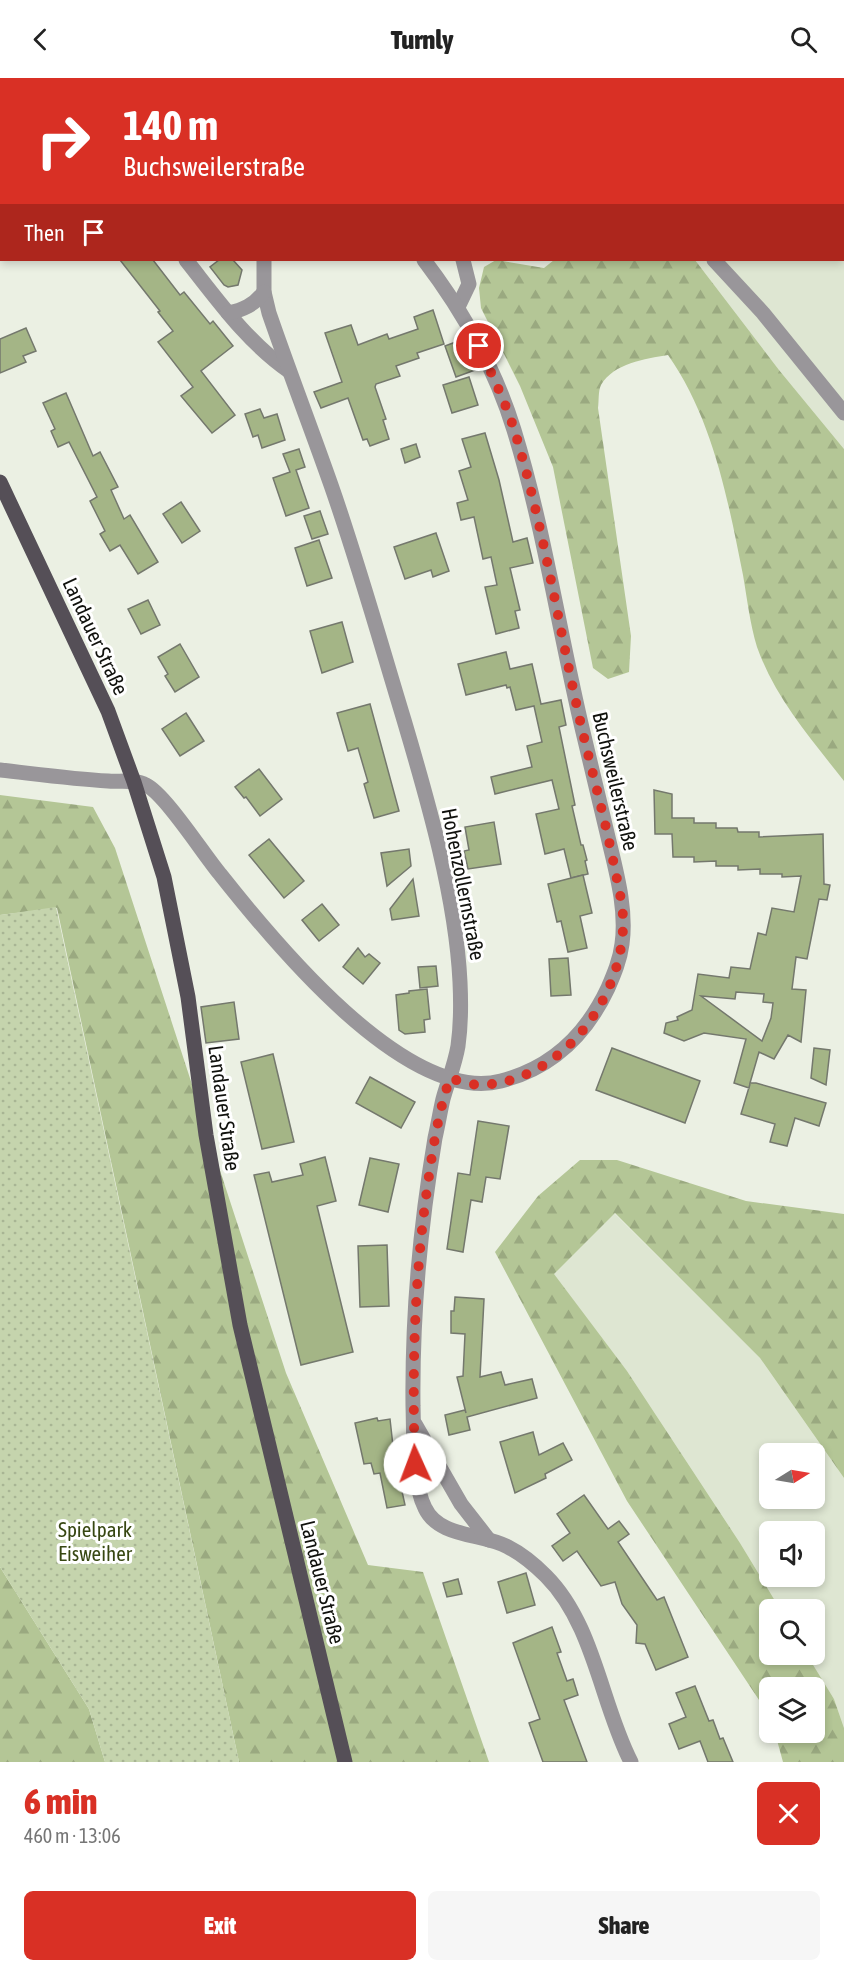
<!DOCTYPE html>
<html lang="en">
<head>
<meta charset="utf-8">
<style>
	body { margin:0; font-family:"Asap Condensed",sans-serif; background:#f6f6f6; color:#222; height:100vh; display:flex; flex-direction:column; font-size:22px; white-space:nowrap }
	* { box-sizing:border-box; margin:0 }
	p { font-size:20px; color:#767676 }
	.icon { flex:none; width:33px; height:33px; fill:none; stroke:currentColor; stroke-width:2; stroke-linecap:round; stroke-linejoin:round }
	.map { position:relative; height:1684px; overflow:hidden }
	.sheet { display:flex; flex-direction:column; background:#fff; flex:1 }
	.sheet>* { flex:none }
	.guide { position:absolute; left:0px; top:0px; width:844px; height:183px; box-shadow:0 3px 9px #0003; background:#d93025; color:#fff; overflow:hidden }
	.needle { width:39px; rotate:79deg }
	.tools { position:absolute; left:759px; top:1365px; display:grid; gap:12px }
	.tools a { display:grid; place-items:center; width:66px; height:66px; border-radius:9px; background:#fff; box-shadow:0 3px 9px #0003; font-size:30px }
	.pin { position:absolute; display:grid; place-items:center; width:51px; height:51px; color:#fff; margin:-26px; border:3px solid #fff; border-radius:50%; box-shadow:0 2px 6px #0007 }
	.me { position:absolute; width:66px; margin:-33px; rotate:358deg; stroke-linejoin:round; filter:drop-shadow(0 0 4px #0008) }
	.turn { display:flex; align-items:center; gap:21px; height:126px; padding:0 24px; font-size:27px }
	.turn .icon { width:78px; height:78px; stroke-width:2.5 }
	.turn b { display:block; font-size:42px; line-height:51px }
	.then { display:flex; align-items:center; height:57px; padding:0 24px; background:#0003; gap:12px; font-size:22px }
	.round { display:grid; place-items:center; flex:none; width:63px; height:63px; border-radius:9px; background:#f6f6f6 }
	.headline { display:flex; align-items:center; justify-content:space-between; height:102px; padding:0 24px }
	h1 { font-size:36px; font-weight:800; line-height:45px; color:#d93025 }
	.primary-button { display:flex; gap:12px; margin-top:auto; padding:12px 24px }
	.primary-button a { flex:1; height:69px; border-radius:9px; background:#d93025; color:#fff; font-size:24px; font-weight:800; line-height:69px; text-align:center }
	.primary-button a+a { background:#f6f6f6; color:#222 }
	header { display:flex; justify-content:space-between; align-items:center; height:78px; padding:0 24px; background:#fff; font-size:27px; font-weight:800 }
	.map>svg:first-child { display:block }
</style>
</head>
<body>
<header><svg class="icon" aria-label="back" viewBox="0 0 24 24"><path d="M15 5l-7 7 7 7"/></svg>Turnly<svg class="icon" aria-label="search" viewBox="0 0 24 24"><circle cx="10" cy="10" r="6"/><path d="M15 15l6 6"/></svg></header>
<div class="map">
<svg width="844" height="1684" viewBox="0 0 844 1684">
	<defs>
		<pattern id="forest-firs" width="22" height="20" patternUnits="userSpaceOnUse" patternTransform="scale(1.5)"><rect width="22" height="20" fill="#b4c696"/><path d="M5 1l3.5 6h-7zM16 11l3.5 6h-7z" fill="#9aa980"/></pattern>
		<pattern id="park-dots" width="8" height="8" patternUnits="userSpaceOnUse" patternTransform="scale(1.5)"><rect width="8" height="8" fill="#c5d4ad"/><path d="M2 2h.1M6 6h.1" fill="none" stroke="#a8b594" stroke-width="1.8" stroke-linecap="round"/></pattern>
	</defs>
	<rect width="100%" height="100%" fill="#ebf0e3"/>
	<g fill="#dee6d2" fill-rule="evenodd">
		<path d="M843 33 844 34V371L779 292 695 182H843Z"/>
		<path d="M614 1135 760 1280 844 1400V1650L834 1621 807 1577 814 1576V1532L780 1531 740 1465 627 1293 553 1196ZM770 1376H814V1420H770ZM770 1454H814V1498H770Z"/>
	</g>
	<g fill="url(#forest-firs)">
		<path d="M496 182 544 190 554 182H695L779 292 844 371V703C811 661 775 620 757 569 750 546 747 520 743 497 728 422 713 341 668 277 645 281 614 285 601 307 598 313 599 324 598 330L631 558 629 594 608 601 593 590 553 389 520 308 481 230 479 210 484 189Z"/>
		<path d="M0 717 93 729 115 770 286 1295 368 1487 423 1494 489 1684H239L57 830 0 837Z"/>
		<path d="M580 1082H617L746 1123 844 1136V1400L760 1280 615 1135 554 1196 627 1293 740 1465 780 1531 770 1532V1576L807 1577 834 1621 844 1650V1684H783L775 1655 814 1654V1610H770L769 1637 627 1423 495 1174 538 1118Z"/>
		<path d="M0 1489 89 1631 105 1684H0Z"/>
	</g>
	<path fill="url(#park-dots)" d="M56 829 239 1684H105L89 1631 0 1489V837Z"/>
	<g fill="#a4b586" stroke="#74786d" stroke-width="1.5" fill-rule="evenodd">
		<path d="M120 182H153L180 217 184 214 210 246 213 243 233 268 201 293 235 337 212 355 181 318 193 309 158 264 173 253 158 234 160 233Z"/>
		<path d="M219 182H233L242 192 238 207 228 209 224 207 210 189Z"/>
		<path d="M433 232 444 266 417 275 419 280 396 288 400 298 376 306 375 309 386 341 383 342 389 361 370 368 367 361 363 362 348 320 321 330 314 314 342 304 325 255 351 247 358 267 387 256 389 261 418 251 414 239Z"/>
		<path d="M26 250 36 273 23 278 26 284 0 295V261Z"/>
		<path d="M461 262 466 276 469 275 475 292 456 299 445 268Z"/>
		<path d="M469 299 478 327 452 335 443 307Z"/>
		<path d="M66 315 93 378 100 374 118 409 111 412 124 441 130 437 158 484 138 496 120 467 110 473 100 456 105 453 90 423 97 419 69 364 58 369 51 353 55 351 43 325Z"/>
		<path d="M260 331 264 340 277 336 285 362 262 370 258 357 253 359 245 336Z"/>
		<path d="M485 355 499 402 513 464 527 460 533 485 510 490 520 532 515 533 519 550 496 556 485 509 497 507 491 479 483 481 474 439 461 442 457 425 468 422 459 393 471 389 462 361Z"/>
		<path d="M416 366 420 379 405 385 401 371Z"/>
		<path d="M299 371 305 389 296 392 309 430 286 438 273 400 290 394 283 376Z"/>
		<path d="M181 424 200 453 182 465 163 436Z"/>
		<path d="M320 433 328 456 312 461 304 438Z"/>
		<path d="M436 455 449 493 433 499 431 492 405 501 394 469Z"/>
		<path d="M319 462 332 500 307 508 295 470Z"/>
		<path d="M148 522 160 547 141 556 128 531Z"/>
		<path d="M342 544 353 584 322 595 310 553Z"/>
		<path d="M180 566 199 599 175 614 165 598 168 596 158 579Z"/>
		<path d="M506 574 510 591 532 586 541 626 561 622 566 647 559 649 575 727 572 728 581 767H583L587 782 585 783 588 796 571 800 564 771 545 776 536 736 559 731 552 702 495 716 491 699 532 689 527 668 542 664 534 628 516 632 510 609 507 610 506 607 466 617 458 586Z"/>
		<path d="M370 626 399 733 374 740 364 706 368 704 358 670 348 673 337 635Z"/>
		<path d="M186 635 204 663 180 678 162 651Z"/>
		<path d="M259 691 282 721 260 738 246 719 244 720 235 709Z"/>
		<path d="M654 712 672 716V740H694V745H716V750H737L738 754H759V759L823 756 824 806 830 807 827 822 819 821 807 881 796 879 792 911 806 912 801 964 788 957 774 981 759 974 750 1005H756L826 1025 819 1048 795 1040 787 1068 770 1064 775 1046 741 1036 750 1006 749 1010 734 1005 746 961 704 955 684 963 664 955 666 945 678 942 677 939 692 932 698 896 729 900 731 889 750 891 758 855 766 857 772 830 794 834 801 798 782 799V796H760V791L738 792V788H716V783L694 784V779H673L672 756H655ZM736 914 764 916 763 924 773 925 771 940 762 963 701 918 735 921Z"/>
		<path d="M494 744 501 786 468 791 464 773 469 772 465 749Z"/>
		<path d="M269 761 304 803 284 820 249 777Z"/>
		<path d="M409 771 411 788 387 808 381 775Z"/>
		<path d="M583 797 592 835 580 838 587 870 568 874 561 843 557 844 548 806Z"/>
		<path d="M413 801 419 838 392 842 390 831Z"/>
		<path d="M322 826 339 847 319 863 302 842Z"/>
		<path d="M358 870 365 879 369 876 380 885 363 906 343 889Z"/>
		<path d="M568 880 571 917 551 918 549 881Z"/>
		<path d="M436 888 438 908 420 910 418 889Z"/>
		<path d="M427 911 430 941 424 942 425 954 405 956 399 952 396 917 409 915V913Z"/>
		<path d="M234 924 239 961 206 965 201 929Z"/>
		<path d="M612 970 700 1003 685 1045 596 1012Z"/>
		<path d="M814 970 830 972 826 1007 811 1000Z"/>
		<path d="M273 976 294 1064 262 1071 241 984Z"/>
		<path d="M370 999 415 1024 401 1050 356 1025Z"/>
		<path d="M478 1043 509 1048 500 1101 486 1099 482 1124 471 1122 463 1174 447 1171 458 1095 470 1097Z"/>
		<path d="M325 1079 336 1123 317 1128 353 1274 301 1287 254 1097 269 1094 272 1104 303 1097 300 1086Z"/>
		<path d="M370 1080 399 1086 388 1134 359 1127Z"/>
		<path d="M387 1167 389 1228 360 1229 358 1168Z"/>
		<path d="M455 1219 484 1221 480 1299 501 1294 505 1307 532 1301 537 1320 467 1339 470 1352 449 1357 445 1337 465 1332 466 1335 457 1299 463 1298 465 1256 451 1255V1233H454Z"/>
		<path d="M377 1340 378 1343 390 1341 394 1377 405 1427 387 1430 380 1395 374 1396 371 1385 364 1386 355 1345Z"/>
		<path d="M533 1354 539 1377 563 1365 572 1382 545 1396 546 1400 515 1415 500 1364Z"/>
		<path d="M584 1417 608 1451 619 1443 629 1456 618 1464 657 1522 664 1519 688 1579 656 1592 645 1566 636 1565 637 1547 622 1526 615 1504 601 1508 577 1473 563 1483 552 1468 570 1455 557 1436Z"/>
		<path d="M526 1495 535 1527 507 1535 498 1504Z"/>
		<path d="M458 1501 462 1516 447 1519 443 1505Z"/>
		<path d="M552 1549 561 1574 557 1575 567 1603 573 1601 578 1617 564 1622 587 1684H543L529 1645 540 1641 513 1565Z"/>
		<path d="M695 1608 709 1643 713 1642 720 1661 723 1660 733 1684H708L700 1663 679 1671 669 1646 686 1639 676 1615Z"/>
	</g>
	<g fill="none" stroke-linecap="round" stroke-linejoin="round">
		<g stroke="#99969a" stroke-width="15">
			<path d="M44 0 46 2"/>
			<path d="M248 0 249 2"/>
			<path d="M418 2V0"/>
			<path d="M529 2 530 0"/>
			<path d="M683 2V0"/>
			<path d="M186 182C217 221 247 264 289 293"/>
			<path d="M264 182V214L269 235C289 293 311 350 331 407 358 484 380 563 404 642 428 723 456 820 460 904 461 925 461 947 458 968 455 986 448 1003 443 1021 440 1034 438 1047 435 1060 420 1149 412 1238 413 1328 414 1357 412 1404 425 1430 439 1460 483 1455 508 1469 522 1476 535 1487 546 1498 594 1546 601 1626 631 1684"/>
			<path d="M714 182 763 235 844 335"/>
			<path d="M458 229 469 206 463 182"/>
			<path d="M228 235C243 232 254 227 264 214"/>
			<path d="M0 692C36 696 72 701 108 703 120 704 135 701 146 707 165 716 204 777 220 796 273 863 406 1027 501 1003 552 990 586 957 608 910 614 896 620 882 622 866 627 831 616 793 608 759 600 724 591 689 583 654 559 553 544 450 514 352 495 290 462 232 424 182"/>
			<path d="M415 1346 461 1426 489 1462"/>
		</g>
		<path stroke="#554f57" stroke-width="15" d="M0 404 108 633 134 704 164 799 188 919 206 1057 240 1247 345 1684"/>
	</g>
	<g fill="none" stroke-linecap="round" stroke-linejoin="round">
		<path stroke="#d93025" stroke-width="10" stroke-dasharray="0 18" d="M415 1386C412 1299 414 1213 425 1126 431 1084 436 1041 450 1000 459 1003 470 1007 481 1007 559 1004 620 925 623 850 624 831 619 811 615 792 606 745 593 698 582 651 559 552 544 449 514 351 505 323 491 295 479 268"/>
	</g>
	<g text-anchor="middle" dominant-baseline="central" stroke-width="6" stroke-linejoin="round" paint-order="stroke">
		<g font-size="21" fill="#10110d" stroke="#fff">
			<text transform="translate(96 558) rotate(65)">Landauer Straße</text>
			<text transform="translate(616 703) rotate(77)">Buchsweilerstraße</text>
			<text transform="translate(464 806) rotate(79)">Hohenzollernstraße</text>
			<text transform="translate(225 1030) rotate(82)">Landauer Straße</text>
			<text transform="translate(323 1504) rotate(76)">Landauer Straße</text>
		</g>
		<g font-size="21" fill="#374712" stroke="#fff">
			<text x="95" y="1451">Spielpark<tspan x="95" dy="24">Eisweiher</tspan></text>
		</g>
	</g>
</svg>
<div class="tools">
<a><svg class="needle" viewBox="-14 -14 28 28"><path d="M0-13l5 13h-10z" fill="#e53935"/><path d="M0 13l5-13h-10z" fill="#767676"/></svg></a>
<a><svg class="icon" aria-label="sound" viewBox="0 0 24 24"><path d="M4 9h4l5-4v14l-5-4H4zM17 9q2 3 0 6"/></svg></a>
<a><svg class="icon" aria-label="search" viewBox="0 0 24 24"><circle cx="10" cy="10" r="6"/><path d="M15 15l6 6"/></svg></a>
<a><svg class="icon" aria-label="layers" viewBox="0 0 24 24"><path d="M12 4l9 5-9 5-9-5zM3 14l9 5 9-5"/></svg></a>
</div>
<div class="pin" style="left:479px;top:268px;background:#d93025"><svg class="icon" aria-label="arrive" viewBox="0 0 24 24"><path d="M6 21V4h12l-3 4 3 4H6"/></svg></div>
<svg class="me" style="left:415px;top:1386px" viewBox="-20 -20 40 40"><circle r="19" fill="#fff"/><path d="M0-13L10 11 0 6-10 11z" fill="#d93025"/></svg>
<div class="guide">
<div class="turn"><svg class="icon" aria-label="right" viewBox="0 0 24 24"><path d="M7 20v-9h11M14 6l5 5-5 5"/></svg><div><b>140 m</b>Buchsweilerstraße</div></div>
<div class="then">Then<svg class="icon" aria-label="arrive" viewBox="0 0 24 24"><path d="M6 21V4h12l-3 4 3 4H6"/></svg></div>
</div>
</div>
<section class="sheet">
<div class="headline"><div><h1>6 min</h1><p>460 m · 13:06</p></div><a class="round" style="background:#d93025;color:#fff"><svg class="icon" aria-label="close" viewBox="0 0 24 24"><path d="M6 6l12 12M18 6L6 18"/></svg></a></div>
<div class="primary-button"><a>Exit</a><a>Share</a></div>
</section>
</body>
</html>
